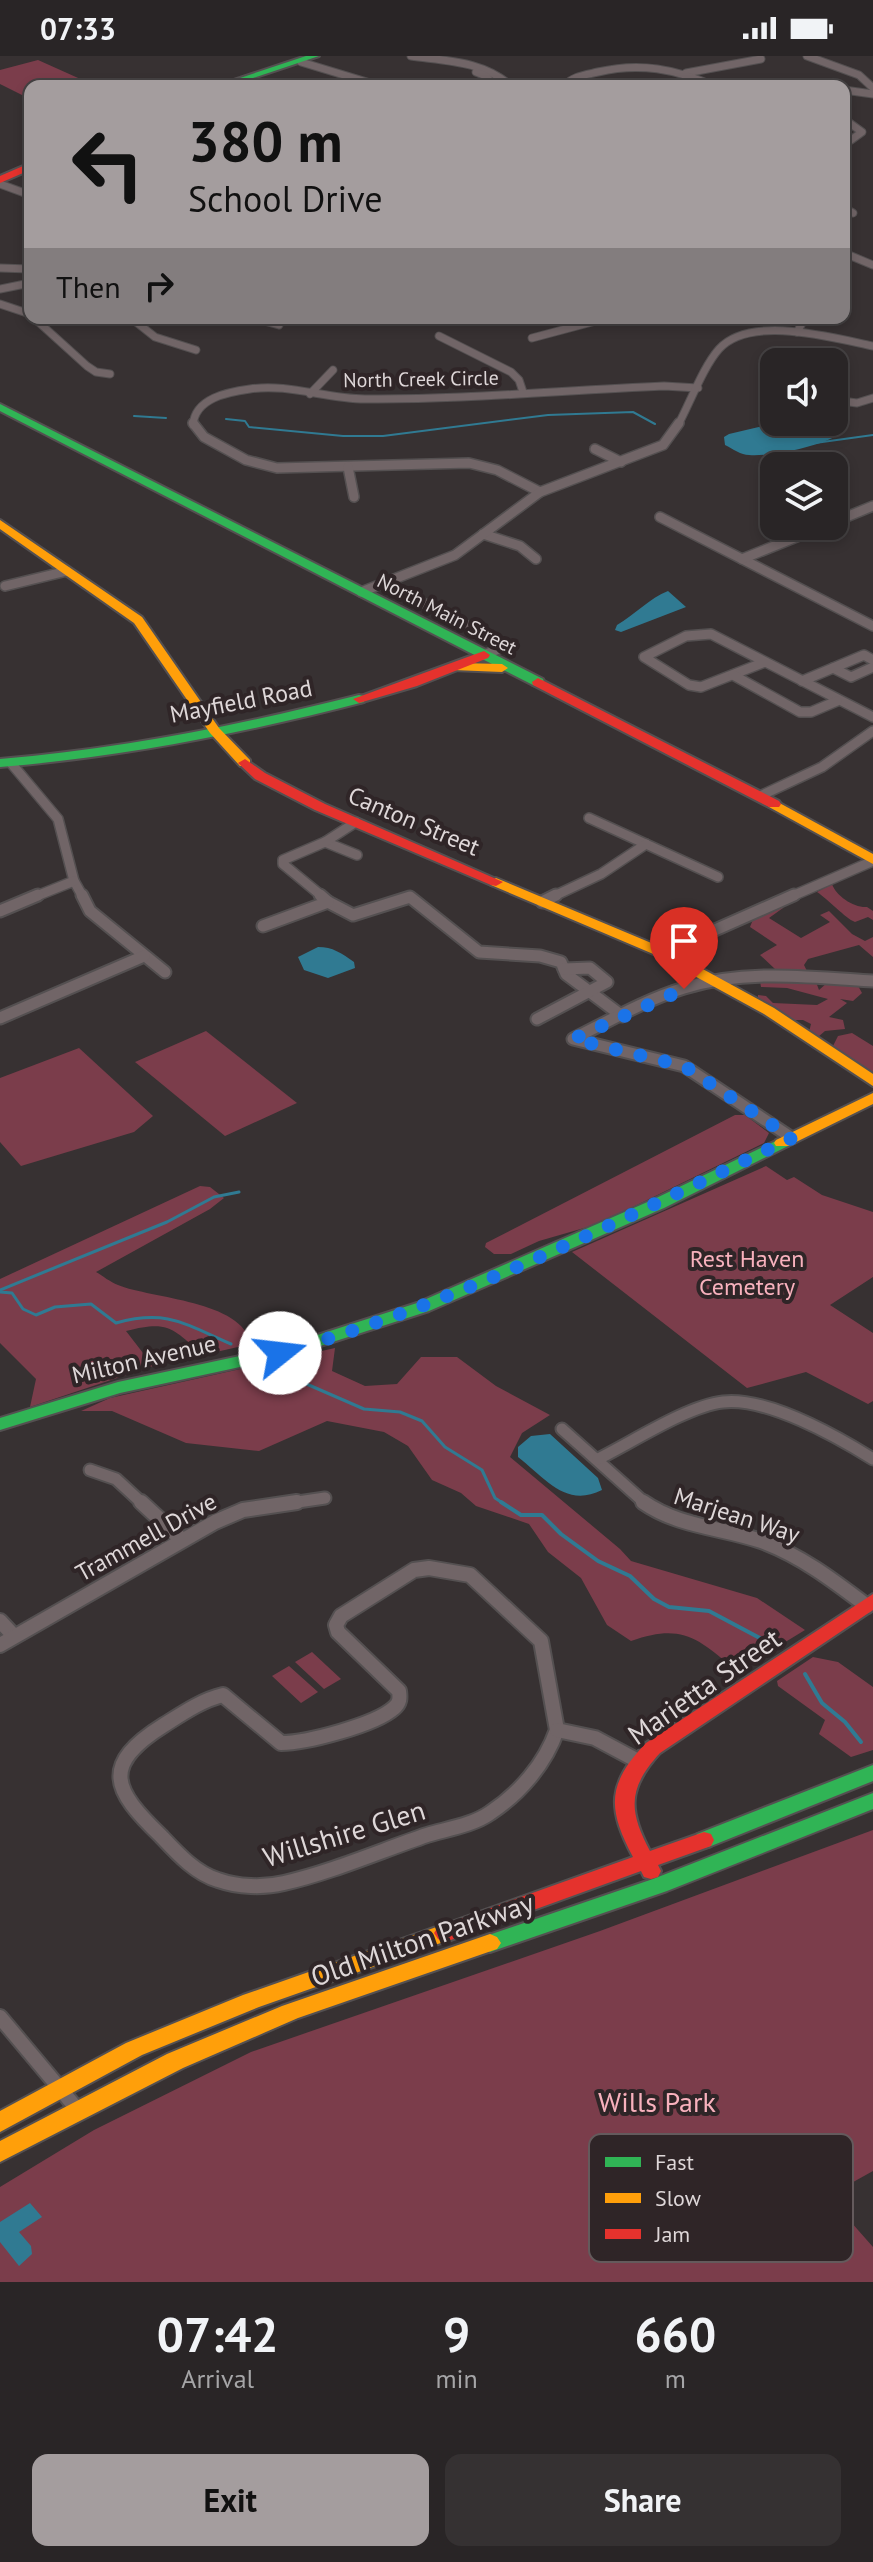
<!DOCTYPE html>
<html lang="en">
<head>
<meta charset="utf-8">
<style>
	body { margin:0; font-family:"PT Sans",sans-serif; background:#353132; color:#f1f3f6; height:100vh; display:flex; flex-direction:column; font-size:30px; white-space:nowrap }
	* { box-sizing:border-box; margin:0 }
	p { font-size:26px; color:#a5a5a7 }
	.icon { flex:none; width:44px; height:44px; fill:none; stroke:currentColor; stroke-width:2; stroke-linecap:round; stroke-linejoin:round }
	.map { position:relative; height:2226px; overflow:hidden }
	.side { display:flex; flex-direction:column; background:#292526; flex:1 }
	.side>* { flex:none }
	.top-card { position:absolute; left:24px; top:24px; width:826px; height:244px; border-radius:16px; box-shadow:0 4px 12px #0003,0 0 0 2px #454243; background:#a49d9e; color:#111; overflow:hidden }
	.tools { position:absolute; left:760px; top:292px; display:grid; gap:16px }
	.tools a { display:grid; place-items:center; width:88px; height:88px; border-radius:16px; background:#292526; box-shadow:0 4px 12px #0003,0 0 0 2px #454243; font-size:40px }
	.pin { position:absolute; display:grid; place-items:center; width:68px; height:68px; color:#fff; margin:-82px -34px; border-radius:50% 50% 50% 0; rotate:-45deg; box-shadow:0 0 8px #0007 }
	.pin .icon { rotate:45deg }
	.me { position:absolute; width:88px; margin:-44px; rotate:74deg; stroke-linejoin:round; filter:drop-shadow(0 0 6px #0008) }
	.turn { display:flex; align-items:center; gap:28px; height:168px; padding:0 32px; font-size:36px }
	.turn .icon { width:104px; height:104px; stroke-width:2.5 }
	.turn b { display:block; font-size:56px; line-height:68px }
	.then { display:flex; align-items:center; height:76px; padding:0 32px; background:#0003; gap:16px; font-size:30px }
	.eta { display:flex; justify-content:space-evenly; align-items:center; height:136px; text-align:center }
	.eta b { font-size:48px; font-weight:700; line-height:56px }
	.primary-button { display:flex; gap:16px; margin-top:auto; padding:16px 32px }
	.primary-button a { flex:1; height:92px; border-radius:16px; background:#a49d9e; color:#111; font-size:32px; font-weight:700; line-height:92px; text-align:center }
	.primary-button a+a { background:#353132; color:#f1f3f6 }
	.status { display:flex; justify-content:space-between; align-items:center; height:56px; padding:0 40px; background:#292526; direction:ltr }
	.status svg { height:22px; fill:currentColor }
	.map>svg:first-child { display:block }
</style>
</head>
<body>
<div class="status"><b>07:33</b><svg viewBox="0 0 49 12"><path d="M0 12V9h3v3zM5 12V6h3v6zM10 12V3h3v9zM15 12V0h3v12zM26 1h20v11H26zM47 4h2v5h-2z"/></svg></div>
<div class="map">
<svg width="873" height="2226" viewBox="0 0 873 2226">
	<rect width="100%" height="100%" fill="#373132"/>
	<g fill="#7b3d4b">
		<path d="M38 4 96 30H30V43L0 28V14Z"/>
		<path d="M832 828C836 840 854 852 867 851L873 855V864L868 861 855 866C845 862 829 844 817 836Z"/>
		<path d="M785 846 783 852 769 862 801 882 830 866 820 859 829 855 852 878 865 885 873 881V901L859 889 808 903 804 909 807 915 775 913 760 899 777 889 750 871 754 861Z"/>
		<path d="M760 925 816 926 819 934 827 927 857 928 862 937 853 945 840 943 847 947 829 961 843 964 845 973 825 975 818 981 809 976 811 968 803 964H788L758 945V939L766 940 773 947 817 949 828 943 787 932 761 931Z"/>
		<path d="M206 975 297 1047 225 1080 135 1006Z"/>
		<path d="M852 977 873 990V1016L833 990 838 980Z"/>
		<path d="M79 992 153 1060 134 1076 21 1110 0 1086V1022Z"/>
		<path d="M735 1059H745L769 1077 764 1087 598 1168 539 1185 511 1198H494L485 1191 486 1187Z"/>
		<path d="M766 1110 787 1124 794 1121 822 1139 873 1156V1221L830 1249 873 1277V1345L868 1348 806 1316 747 1332 572 1196Z"/>
		<path d="M200 1130 210 1131 224 1142 210 1153 96 1216C103 1220 110 1226 118 1229 152 1243 242 1244 251 1288L203 1299C172 1272 169 1264 126 1275L153 1310 30 1351 36 1323 0 1287V1223Z"/>
		<path d="M335 1292 332 1315 365 1330 397 1328 421 1301H457L496 1330 550 1359 522 1377 510 1401 620 1493 631 1505 757 1542 805 1574 756 1604 732 1611C696 1580 679 1568 631 1585L607 1569 581 1522 548 1496 529 1468 476 1450 461 1437 432 1424 408 1390 384 1376 327 1365 259 1395 186 1387 112 1355H81L110 1342Z"/>
		<path d="M312 1596 341 1623 324 1633 295 1606Z"/>
		<path d="M813 1601 838 1606 873 1631V1694L851 1701 819 1678 825 1664 778 1630 777 1625Z"/>
		<path d="M289 1610 318 1636 301 1647 272 1620Z"/>
		<path d="M873 1774V2115L828 2140 873 2191V2226H0V2131L94 2074 251 1996 600 1875Z"/>
	</g>
	<g fill="#307a92">
		<path d="M776 367 820 371 839 378C823 390 770 401 749 399 741 399 733 393 725 389L724 381 729 378Z"/>
		<path d="M668 535 686 551 621 576 615 574 617 569C634 559 650 542 668 535Z"/>
		<path d="M318 891C333 891 341 897 354 906L355 912 328 922 304 914 298 901Z"/>
		<path d="M550 1378 598 1422 602 1434C566 1452 546 1423 518 1401V1391L531 1380Z"/>
		<path d="M30 2147 42 2161 19 2176 31 2190 32 2198 19 2210 0 2186V2166Z"/>
	</g>
	<g fill="none" stroke-linecap="round" stroke-linejoin="round">
		<g stroke="#307a92" stroke-width="2">
			<path d="M134 360 166 362"/>
			<path d="M226 363 245 365 249 371 343 380H383L548 359 633 356 655 368"/>
			<path d="M815 387 873 379"/>
		</g>
		<g stroke="#307a92" stroke-width="3">
			<path d="M0 1234 167 1166 214 1141 239 1136"/>
			<path d="M0 1236 12 1237 23 1253 36 1259 55 1251 91 1248 116 1267C167 1253 185 1268 231 1288"/>
			<path d="M272 1313 364 1353 400 1356 422 1365 445 1391 482 1414 495 1442 504 1448"/>
		</g>
		<g stroke="#307a92" stroke-width="4">
			<path d="M501 1446 521 1459H542L561 1478 598 1505 630 1520 654 1543 669 1551 709 1555 771 1588"/>
			<path d="M805 1618 822 1647 845 1666 861 1686"/>
		</g>
		<g stroke="#545051" stroke-width="9">
			<g id="street-far3">
				<path d="M411 0C447 5 483 5 511 30"/>
				<path d="M807 0 859 19 873 32"/>
				<path d="M301 6 380 30"/>
				<path d="M476 16 486 20 494 30"/>
				<path d="M686 17 761 3"/>
				<path d="M564 30C573 20 585 19 598 16 640 6 675 13 714 30"/>
				<path d="M844 34 873 38"/>
				<path d="M844 63 862 76 851 84"/>
				<path d="M0 128 30 139"/>
				<path d="M844 152 853 157"/>
				<path d="M844 197 873 209"/>
				<path d="M0 212 30 213"/>
				<path d="M0 233 30 227"/>
				<path d="M0 248 30 258"/>
				<path d="M34 262 87 310 96 316 110 318"/>
				<path d="M131 262 155 281 196 294"/>
				<path d="M254 262 279 269"/>
				<path d="M797 276 805 262"/>
				<path d="M439 280 511 316 519 324 523 336"/>
				<path d="M532 282 607 262"/>
				<path d="M310 338 333 314"/>
				<path d="M834 344 857 347 873 342"/>
				<path d="M193 369C195 342 228 336 250 333 288 327 326 343 365 343 464 344 564 334 664 330L698 332"/>
				<path d="M678 369C690 347 703 311 719 293 750 258 834 282 873 290"/>
			</g>
		</g>
		<g stroke="#545051" stroke-width="12">
			<g id="street-far2">
				<path d="M193 367 204 381 246 404 277 412 469 407 497 414 540 436"/>
				<path d="M595 393 621 406"/>
				<path d="M348 411 354 441"/>
				<path d="M660 461 873 570"/>
				<path d="M834 466 873 450"/>
				<path d="M483 478 520 490 536 503"/>
				<path d="M742 503 824 470"/>
				<path d="M5 530 67 515"/>
				<path d="M361 536 455 499 540 436 663 389 679 367"/>
				<path d="M404 537 500 587 501 592 484 599"/>
				<path d="M765 606 701 631 689 629 644 601 686 580 711 578 873 661"/>
				<path d="M833 612 851 621 873 611"/>
				<path d="M733 619 800 656H811L837 645"/>
				<path d="M802 625 864 599 873 604"/>
				<path d="M11 707 58 763 74 825 83 841"/>
				<path d="M760 740 822 711 873 675"/>
				<path d="M589 762 718 821"/>
				<path d="M325 786 357 799"/>
				<path d="M34 841 74 825"/>
				<path d="M323 841 283 808V804L325 786 356 766"/>
				<path d="M552 841 601 818 646 788"/>
				<path d="M790 841 873 805"/>
			</g>
		</g>
		<g stroke="#545051" stroke-width="15">
			<g id="street-far1">
				<path d="M82 839 90 855 165 916"/>
				<path d="M328 846 353 859 410 841 479 896 540 900 561 906 566 918 622 960"/>
				<path d="M542 846 556 839"/>
				<path d="M0 855 38 839"/>
				<path d="M263 870 328 846 320 839"/>
				<path d="M663 897 794 839"/>
				<path d="M0 962 144 900"/>
				<path d="M537 963 607 926 590 912 564 913"/>
				<path d="M792 1082 684 1010 573 983C609 965 645 944 684 932 745 913 811 921 873 925"/>
				<path d="M562 1373 646 1448"/>
				<path d="M598 1403C631 1387 687 1350 723 1346 767 1341 836 1380 873 1403"/>
				<path d="M90 1414 116 1423 143 1448"/>
				<path d="M284 1448 325 1442"/>
			</g>
		</g>
		<g stroke="#545051" stroke-width="18">
			<g id="street">
				<path d="M141 1446 181 1483"/>
				<path d="M643 1446C679 1471 720 1471 761 1485 800 1499 834 1525 867 1550"/>
				<path d="M429 1512 470 1519 541 1585 557 1674C545 1708 520 1737 490 1757 473 1769 447 1773 427 1779 380 1795 332 1816 284 1827 263 1832 238 1831 218 1824 195 1817 177 1797 161 1780 113 1734 100 1709 164 1669 183 1657 202 1644 223 1639L281 1687C306 1687 375 1669 394 1652 400 1647 400 1642 399 1635L338 1576 336 1569 341 1560 414 1514Z"/>
				<path d="M0 1565 14 1580"/>
				<path d="M0 1589 215 1466 243 1454 297 1446"/>
				<path d="M557 1674 595 1682 638 1705"/>
				<path d="M0 1961 77 2053"/>
			</g>
		</g>
		<g stroke="#545051" stroke-width="4">
			<g id="fast">
				<path d="M306 0H319L229 30H216Z"/>
				<path d="M0 348 543 623 544 626 538 630 533 629 0 355Z"/>
				<path d="M359 639 364 640V646C244 677 124 701 0 711V703C122 693 240 669 359 639Z"/>
				<path d="M782 1082 788 1084 790 1087 788 1090 664 1152 429 1255 286 1301 120 1337 0 1374V1362L118 1326 277 1292 417 1247 652 1144Z"/>
				<path d="M873 1709V1725L711 1790 704 1792 697 1790 694 1784 697 1778Z"/>
				<path d="M873 1737V1753L667 1835 490 1896 483 1893 479 1887 483 1881 653 1823Z"/>
			</g>
		</g>
		<g stroke="#545051" stroke-width="4">
			<g id="slow">
				<path d="M0 464 142 561 219 672 250 704V710H240L210 677 134 567 0 473Z"/>
				<path d="M457 607 502 608 508 612 502 616 453 614V608Z"/>
				<path d="M774 744 873 798V808L769 751 767 748Z"/>
				<path d="M496 822 668 894 774 952 873 1018V1030L764 958 658 900 491 829 489 826Z"/>
				<path d="M873 1037V1048L788 1090H776L774 1087 776 1084Z"/>
				<path d="M445 1868 452 1871 456 1877 452 1883 259 1951 142 1999 0 2076V2055L126 1987 243 1939Z"/>
				<path d="M490 1878 497 1881 501 1887 497 1893 298 1962 183 2012 0 2106V2085L167 1998 282 1950Z"/>
			</g>
		</g>
		<g stroke="#545051" stroke-width="4">
			<g id="jam">
				<path d="M30 107V114L0 127V120Z"/>
				<path d="M484 595 490 599 488 602 417 630 359 647 353 643Z"/>
				<path d="M538 622 779 745 781 748 779 751H769L533 629 532 626Z"/>
				<path d="M245 703 265 717 325 748 503 826 496 830 491 829 315 754 255 723 238 707Z"/>
				<path d="M873 1538V1554L660 1697C628 1732 628 1754 650 1795L704 1776 711 1778 714 1784 711 1790 658 1809 661 1815 658 1821 651 1823 644 1821 641 1815 445 1886 438 1883 434 1877 438 1871 633 1801C607 1752 607 1728 646 1687Z"/>
			</g>
		</g>
		<use href="#street-far3" stroke="#716567" stroke-width="7"/>
		<use href="#street-far2" stroke="#716567" stroke-width="9"/>
		<use href="#street-far1" stroke="#716567" stroke-width="11"/>
		<use href="#street" stroke="#716567" stroke-width="14"/>
		<use href="#fast" fill="#30b455" fill-rule="evenodd"/>
		<use href="#slow" fill="#ff9f0a" fill-rule="evenodd"/>
		<use href="#jam" fill="#e5322d" fill-rule="evenodd"/>
	</g>
	<g fill="none" stroke-linecap="round" stroke-linejoin="round">
		<path stroke="#1a73e8" stroke-width="14" stroke-dasharray="0 25.2" d="M280 1297C459 1247 625 1162 792 1082L684 1010 573 983 684 933"/>
	</g>
	<g text-anchor="middle" dominant-baseline="central" stroke-width="8" stroke-linejoin="round" paint-order="stroke">
		<g font-size="20" fill="#ded7d8" stroke="#2f2527">
			<text transform="translate(421 323) rotate(-1)">North Creek Circle</text>
			<text transform="translate(447 558) rotate(27)">North Main Street</text>
		</g>
		<g font-size="24" fill="#ded7d8" stroke="#2f2527">
			<text transform="translate(241 645) rotate(-11)">Mayfield Road</text>
			<text transform="translate(414 765) rotate(23)">Canton Street</text>
			<text transform="translate(144 1303) rotate(-13)">Milton Avenue</text>
			<text transform="translate(737 1459) rotate(18)">Marjean Way</text>
			<text transform="translate(146 1481) rotate(-29)">Trammell Drive</text>
		</g>
		<g font-size="24" fill="#f8b1bd" stroke="#2f2527">
			<text x="747" y="1202">Rest Haven<tspan x="747" dy="28">Cemetery</tspan></text>
		</g>
		<g font-size="28" fill="#ded7d8" stroke="#2f2527">
			<text transform="translate(704 1630) rotate(-35)">Marietta Street</text>
			<text transform="translate(344 1777) rotate(-17)">Willshire Glen</text>
			<text transform="translate(422 1883) rotate(-19)">Old Milton Parkway</text>
		</g>
		<g font-size="28" fill="#f8b1bd" stroke="#2f2527">
			<text x="657" y="2045">Wills Park</text>
		</g>
	</g>
	<rect x="589" y="2078" width="264" height="128" rx="12" fill="#2f2527" stroke="#645a5c" stroke-width="2"/>
	<rect x="605" y="2101" width="36" height="10" fill="#30b455"/>
	<rect x="605" y="2137" width="36" height="10" fill="#ff9f0a"/>
	<rect x="605" y="2173" width="36" height="10" fill="#e5322d"/>
	<g font-size="22" fill="#ded7d8">
		<text x="655" y="2114">Fast</text>
		<text x="655" y="2150">Slow</text>
		<text x="655" y="2186">Jam</text>
	</g>
</svg>
<div class="tools">
<a><svg class="icon" aria-label="sound" viewBox="0 0 24 24"><path d="M4 9h4l5-4v14l-5-4H4zM17 9q2 3 0 6"/></svg></a>
<a><svg class="icon" aria-label="layers" viewBox="0 0 24 24"><path d="M12 4l9 5-9 5-9-5zM3 14l9 5 9-5"/></svg></a>
</div>
<div class="pin" style="left:684px;top:933px;background:#d93025"><svg class="icon" aria-label="arrive" viewBox="0 0 24 24"><path d="M6 21V4h12l-3 4 3 4H6"/></svg></div>
<svg class="me" style="left:280px;top:1297px" viewBox="-20 -20 40 40"><circle r="19" fill="#fff"/><path d="M0-13L10 11 0 6-10 11z" fill="#1a73e8"/></svg>
<div class="top-card">
<div class="turn"><svg class="icon" aria-label="left" viewBox="0 0 24 24"><path d="M17 20v-9H6M10 6l-5 5 5 5"/></svg><div><b>380 m</b>School Drive</div></div>
<div class="then">Then<svg class="icon" aria-label="right" viewBox="0 0 24 24"><path d="M7 20v-9h11M14 6l5 5-5 5"/></svg></div>
</div>
</div>
<section class="side">
<div class="eta">
<div><b>07:42</b><p>Arrival</p></div>
<div><b>9</b><p>min</p></div>
<div><b>660</b><p>m</p></div>
</div>
<div class="primary-button"><a>Exit</a><a>Share</a></div>
</section>
</body>
</html>
